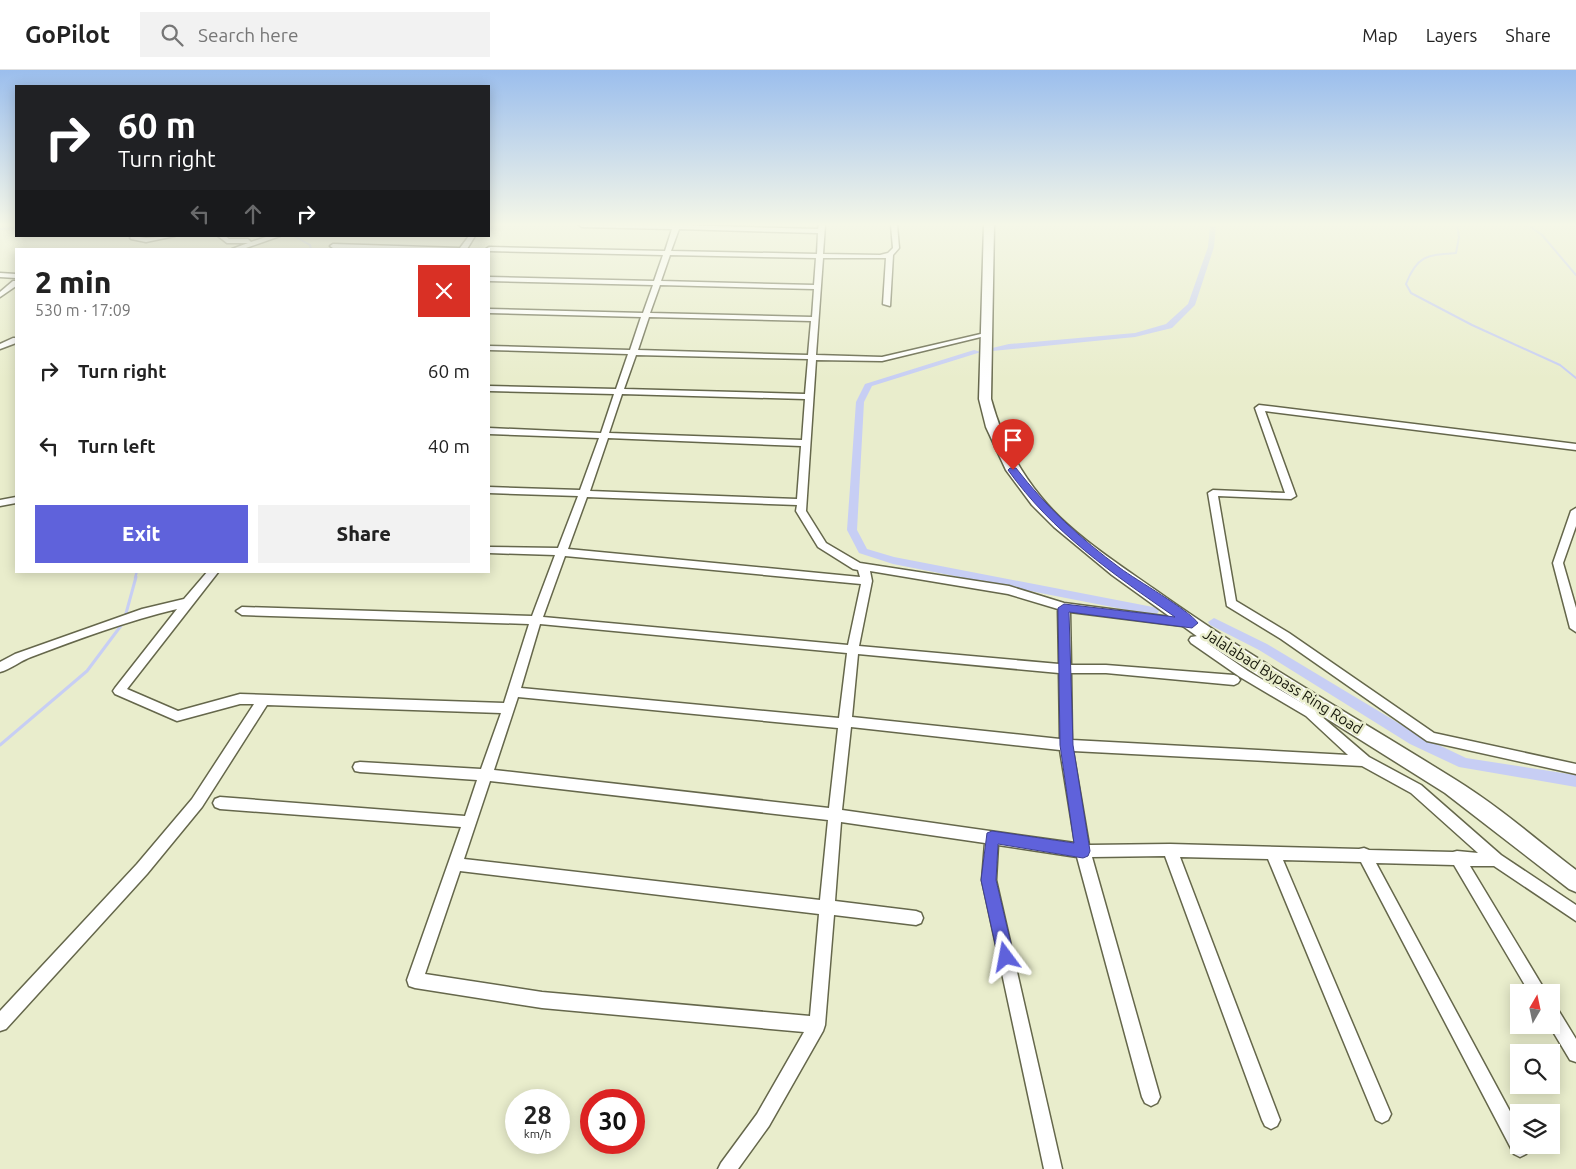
<!DOCTYPE html>
<html lang="en">
<head>
<meta charset="utf-8">
<style>
	body { margin:0; font-family:Ubuntu,sans-serif; background:#f2f2f2; color:#222; height:100vh; display:flex; flex-direction:column; font-size:19px; white-space:nowrap }
	* { box-sizing:border-box; margin:0 }
	p { font-size:16px; color:#767676 }
	.icon { flex:none; width:28px; height:28px; fill:none; stroke:currentColor; stroke-width:2; stroke-linecap:round; stroke-linejoin:round }
	.map { position:relative; flex:1; overflow:hidden }
	.panel { position:absolute; left:15px; top:178px; width:475px; height:325px; display:flex; flex-direction:column; background:#fff; border-radius:0px; box-shadow:0 2px 12px #0003 }
	.panel>* { flex:none }
	.top-card { position:absolute; left:15px; top:15px; width:475px; height:152px; border-radius:0px; box-shadow:0 2px 12px #0003; background:#202124; color:#fff; overflow:hidden }
	.needle { width:32px; rotate:9deg }
	.buttons { position:absolute; left:1510px; top:914px; display:grid; gap:10px }
	.buttons a { display:grid; place-items:center; width:50px; height:50px; border-radius:0px; background:#fff; box-shadow:0 2px 12px #0003; font-size:25px }
	.speed { position:absolute; left:505px; top:1019px; display:flex; gap:10px; font-size:25px; font-weight:700; text-align:center }
	.speed>* { display:grid; place-content:center; width:65px; height:65px; border-radius:50%; background:#fff; box-shadow:0 2px 12px #0003; line-height:1 }
	.speed small { font-size:12px; font-weight:400 }
	.speed .limit { border:8px solid #d22; background:#fff; color:#111 }
	.pin { position:absolute; display:grid; place-items:center; width:42px; height:42px; color:#fff; margin:-51px -21px; border-radius:50% 50% 50% 0; rotate:-45deg; box-shadow:0 0 5px #0007 }
	.pin .icon { rotate:45deg }
	.me { position:absolute; width:55px; margin:-28px; rotate:347deg; stroke-linejoin:round; filter:drop-shadow(0 0 4px #0008) }
	.turn { display:flex; align-items:center; gap:18px; height:105px; padding:0 20px; font-size:22px }
	.turn .icon { width:65px; height:65px; stroke-width:2.5 }
	.turn b { display:block; font-size:35px; line-height:42px }
	.lanes { display:flex; align-items:center; height:48px; padding:0 20px; background:#0003; justify-content:center; gap:25px; direction:ltr }
	.lanes .off { opacity:.35 }
	.round { display:grid; place-items:center; flex:none; width:52px; height:52px; border-radius:0px; background:#f2f2f2 }
	.overview { display:flex; align-items:center; justify-content:space-between; height:85px; padding:0 20px }
	h1 { font-size:30px; font-weight:800; line-height:38px }
	.primary-button { display:flex; gap:10px; margin-top:auto; padding:10px 20px }
	.primary-button a { flex:1; height:58px; border-radius:0px; background:#5f62db; color:#fff; font-size:20px; font-weight:800; line-height:58px; text-align:center }
	.primary-button a+a { background:#f2f2f2; color:#222 }
	ul { padding:0; list-style:none }
	li { display:flex; align-items:center; gap:15px; height:75px; padding:0 20px }
	li div { flex:1 }
	li b { display:block; font-size:19px }
	li em { font-style:normal }
	header { display:flex; align-items:center; gap:30px; box-sizing:border-box; height:70px; padding:0 25px; background:#fff; border-bottom:1px solid #e0e0e0 }
	header strong { font-size:24px }
	nav { display:flex; gap:28px; margin-inline-start:auto; font-size:18px }
	.search { width:350px; height:45px; background:#f2f2f2; display:flex; align-items:center; gap:12px; box-sizing:border-box; padding:0 18px; border-radius:0px; color:#767676; font-size:19px }
	.map>svg:first-child { display:block }
</style>
</head>
<body>
<header>
<strong>GoPilot</strong>
<div class="search"><svg class="icon" aria-label="search" viewBox="0 0 24 24"><circle cx="10" cy="10" r="6"/><path d="M15 15l6 6"/></svg>Search here</div>
<nav><a>Map</a><a>Layers</a><a>Share</a></nav>
</header>
<div class="map">
<svg width="1576" height="1099" viewBox="0 0 1576 1099">
	<rect width="100%" height="100%" fill="#e9edcc"/>
	<g fill="none" stroke-linecap="round" stroke-linejoin="round">
		<g stroke="#c7cef4" stroke-width="2">
			<path d="M1457 155 1459 167 1456 183C1428 185 1417 185 1406 214L1411 223 1472 255 1560 295 1576 308"/>
			<path d="M1528 155 1542 165 1576 205"/>
			<path d="M0 159 16 158"/>
			<path d="M294 166 310 175 311 179"/>
		</g>
		<path stroke="#c7cef4" stroke-width="2.5" d="M135 508 137 501"/>
		<g stroke="#c7cef4" stroke-width="3">
			<path d="M125 547 136 507"/>
			<path d="M0 675 87 601 123 553"/>
		</g>
		<g fill="#c7cef4" fill-rule="evenodd">
			<path d="M1210 155H1216L1214 177 1195 235 1172 258 1135 267 992 281 988 279 1009 274 1135 263 1166 254 1188 234 1208 177Z"/>
			<path d="M974 280 981 282 872 316 864 332 857 460 867 479 894 487 1153 537 1157 538 1159 541 1157 544 1153 545 893 494 859 483 847 460 856 332 865 314Z"/>
			<path d="M1214 548 1267 574 1420 666 1466 688 1576 705V717L1459 697 1410 674 1259 580 1210 555 1208 552Z"/>
		</g>
		<g stroke="#65674b" stroke-width="3">
			<g id="minor">
				<path d="M579 155H680L818 159 819 155H825L823 184 880 185 888 183 893 178 891 155H897L899 178 893 185 890 236 883 234 886 188H823L816 285 882 287 985 263 989 265 882 291 816 290 806 441 826 473 860 493 1009 516 1064 533 1194 550 1196 553 1194 556 1190 557 1070 542 1071 595H1106L1234 605 1238 607 1240 610 1238 613 1234 615 1106 603H1071L1072 670 1348 685 1306 646 1240 607 1191 573 1189 570 1191 567 1211 564 1215 565 1217 568 1215 571 1207 573 1248 601 1314 640 1369 687 1421 715 1501 785 1576 835V851L1494 796H1470L1546 922H1529L1454 795 1376 793 1519 1058V1075H1528L1529 1078 1526 1084 1520 1087 1514 1084 1361 792 1283 790 1391 1044 1388 1050 1382 1053 1376 1050 1268 789 1180 787 1280 1050 1277 1056 1271 1059 1265 1056 1262 1050 1165 786 1092 787 1160 1027 1157 1033 1151 1036 1145 1033 1142 1027 1077 787 998 775 996 810 1062 1099H1044L982 810 985 773 841 752 835 831 916 841 921 843 923 848 921 853 916 855 834 845 825 955 823 961 769 1056 738 1099H718L721 1093 757 1044 804 962 542 938 415 918 409 916 407 910 461 757 220 739 215 737 213 733 215 729 220 727 465 746 477 710 360 702 355 701 353 697 355 693 360 692 481 699 501 643 267 635 202 737 147 804 6 959 0 961V941L137 794 192 729 254 634H240L177 651 115 624 113 621 115 618 177 539C127 551 79 569 31 587 20 591 11 599 0 602V592L15 584 142 539 184 529 208 501H219L127 619 178 641 240 624 504 633 529 554 242 545 236 541 242 537 532 546 555 485 489 483V477L558 478 578 426 489 423V417L580 420 599 368 489 364V358L601 363 614 324 489 321V316L616 319 628 284 489 280V276L630 280 641 247 489 243V239L643 243 653 215 489 211V207L654 211 663 185 489 181V179H486L489 177 665 181 672 159 582 157ZM679 159 818 163 817 184 671 181ZM670 185 816 188 814 215 661 211ZM660 215 814 219 812 247 650 243ZM649 247 811 251 808 285 638 280ZM636 285 808 289 805 324 624 319ZM622 324 805 329 802 370 609 363ZM608 368 801 376 797 429 590 421ZM587 427 797 435 796 441 818 477 853 499 858 500 860 507 568 479ZM565 486 861 514 848 575 543 547ZM870 501 1008 524 1058 539 1059 594 859 576 872 511ZM540 554 847 583 839 648 521 618ZM858 584 1059 603 1060 669 852 647ZM518 627 838 658 829 738 494 700ZM851 657 1060 680 1075 773 842 740ZM1073 681 1362 696 1411 723 1478 783 1457 781 1453 782 1369 780 1364 778 1359 779 1170 774 1089 775ZM490 711 828 750 820 830 464 789ZM460 801 819 844 810 946 542 922 425 904Z"/>
				<path d="M132 166 146 168 175 166 146 172 131 169 130 168Z"/>
				<path d="M218 166H225L229 169H248L251 172 269 166H280L243 179H232L248 173H227Z"/>
				<path d="M469 166H475L467 179 333 178 330 176 333 174 460 178Z"/>
				<path d="M0 203 16 204V208L0 207Z"/>
				<path d="M13 211H16V216L0 227V222Z"/>
				<path d="M13 268H16V273L0 279V274Z"/>
				<path d="M1259 335 1576 374V380L1265 341 1296 426 1291 429 1218 426 1236 531 1289 563 1434 663 1576 694V704L1427 671 1281 569 1227 536 1208 423 1213 420 1285 423 1255 338Z"/>
				<path d="M16 427V433L0 436V430Z"/>
				<path d="M1576 438V456L1563 493 1576 538V562L1570 558 1553 493 1571 441Z"/>
				<path d="M1551 936 1557 938 1576 969V992L1570 990 1549 955H1551Z"/>
			</g>
		</g>
		<g stroke="#65674b" stroke-width="3">
			<path id="highway" d="M984 155H994L991 329C1001 366 1017 398 1041 427 1070 463 1117 493 1154 519 1251 588 1355 647 1456 710 1498 736 1537 770 1576 800V822L1569 819 1445 723 1205 572 1112 505 1054 457 1032 435 1006 400 986 357 979 329Z"/>
		</g>
		<use href="#minor" fill="#fff" fill-rule="evenodd"/>
		<use href="#highway" fill="#fff" fill-rule="evenodd"/>
	</g>
	<linearGradient id="sky" x2="0" y2="1"><stop stop-color="#9bbeed"/><stop offset="0.5" stop-color="#f5f7e8"/><stop offset="1" stop-color="#f5f7e8" stop-opacity="0"/></linearGradient>
	<rect width="1576" height="309" fill="url(#sky)"/>
	<path fill="#5f62db" stroke="#3e408e" d="M1010 398H1016C1046 437 1081 469 1120 498 1136 510 1189 540 1198 553L1192 558 1069 542 1073 675 1090 781 1088 786 1083 788 998 774 996 810 1014 887 1011 892 1006 895 1000 892 998 887 981 810 987 763 992 761 1074 773 1060 675 1058 538 1064 534 1175 547C1113 504 1052 462 1008 400Z"/>
	<g text-anchor="middle" dominant-baseline="central" stroke-width="5" stroke-linejoin="round" paint-order="stroke">
		<g font-size="15" fill="#15160a" stroke="#e9edcc">
			<text transform="translate(1283 611) rotate(32)">Jalalabad Bypass Ring Road</text>
		</g>
	</g>
</svg>
<div class="buttons">
<a><svg class="needle" viewBox="-14 -14 28 28"><path d="M0-13l5 13h-10z" fill="#e53935"/><path d="M0 13l5-13h-10z" fill="#767676"/></svg></a>
<a><svg class="icon" aria-label="search" viewBox="0 0 24 24"><circle cx="10" cy="10" r="6"/><path d="M15 15l6 6"/></svg></a>
<a><svg class="icon" aria-label="layers" viewBox="0 0 24 24"><path d="M12 4l9 5-9 5-9-5zM3 14l9 5 9-5"/></svg></a>
</div>
<div class="speed"><div>28<small>km/h</small></div><div class="limit">30</div></div>
<div class="pin" style="left:1013px;top:400px;background:#d93025"><svg class="icon" aria-label="arrive" viewBox="0 0 24 24"><path d="M6 21V4h12l-3 4 3 4H6"/></svg></div>
<svg class="me" style="left:1006px;top:887px" viewBox="-20 -20 40 40"><path d="M0-17L14 15 0 8-14 15z" fill="#5f62db" stroke="#fff" stroke-width="4"/></svg>
<div class="top-card">
<div class="turn"><svg class="icon" aria-label="right" viewBox="0 0 24 24"><path d="M7 20v-9h11M14 6l5 5-5 5"/></svg><div><b>60 m</b>Turn right</div></div>
<div class="lanes"><svg class="icon off" aria-label="left" viewBox="0 0 24 24"><path d="M17 20v-9H6M10 6l-5 5 5 5"/></svg><svg class="icon off" aria-label="ahead" viewBox="0 0 24 24"><path d="M12 20V5M6 11l6-6 6 6"/></svg><svg class="icon" aria-label="right" viewBox="0 0 24 24"><path d="M7 20v-9h11M14 6l5 5-5 5"/></svg></div>
</div>
<section class="panel">
<div class="overview"><div><h1>2 min</h1><p>530 m · 17:09</p></div><a class="round" style="background:#d93025;color:#fff"><svg class="icon" aria-label="close" viewBox="0 0 24 24"><path d="M6 6l12 12M18 6L6 18"/></svg></a></div>
<ul>
<li><svg class="icon" aria-label="right" viewBox="0 0 24 24"><path d="M7 20v-9h11M14 6l5 5-5 5"/></svg><div><b>Turn right</b></div><em>60 m</em></li>
<li><svg class="icon" aria-label="left" viewBox="0 0 24 24"><path d="M17 20v-9H6M10 6l-5 5 5 5"/></svg><div><b>Turn left</b></div><em>40 m</em></li>
</ul>
<div class="primary-button"><a>Exit</a><a>Share</a></div>
</section>
</div>
</body>
</html>
